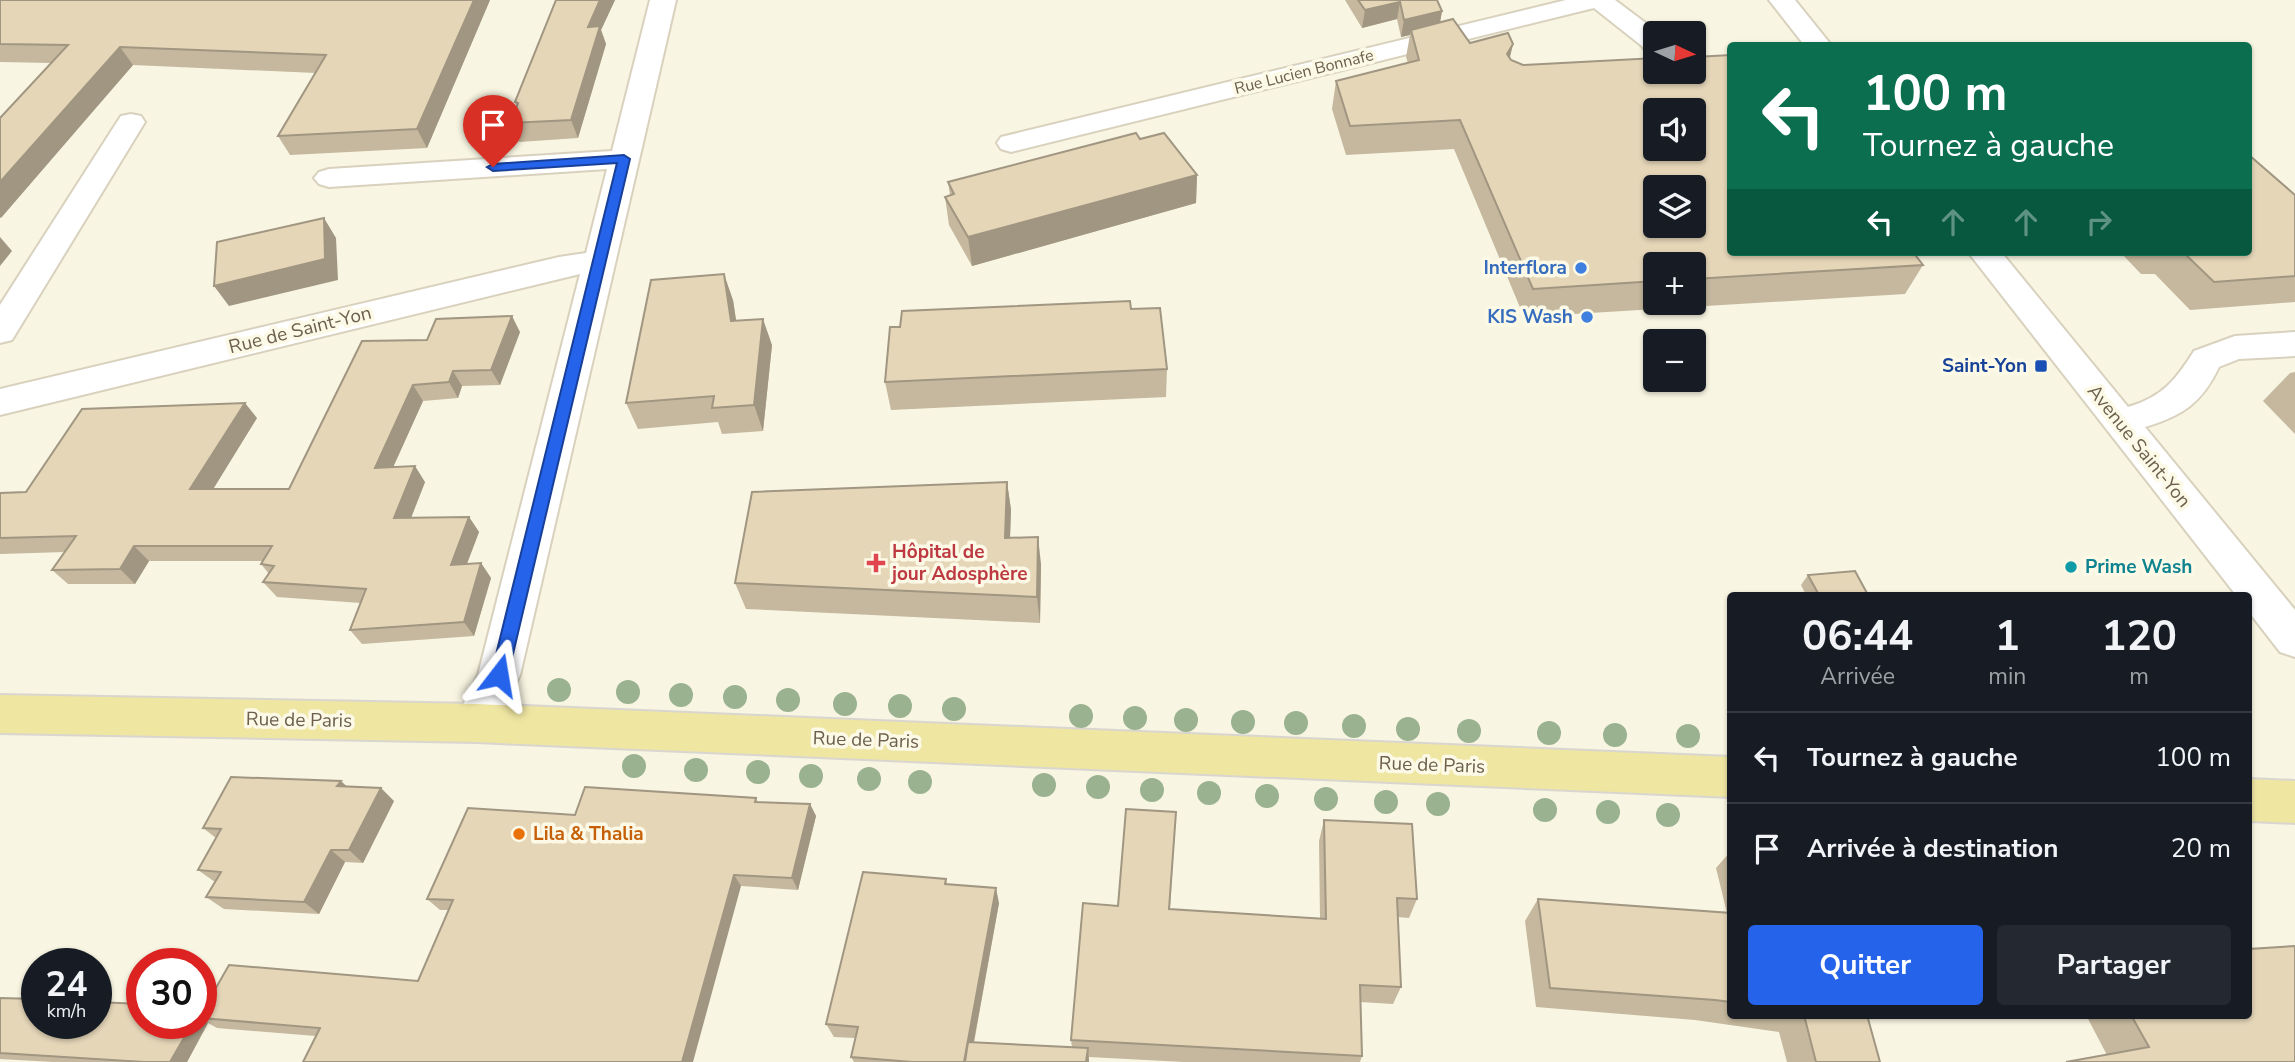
<!DOCTYPE html>
<html lang="fr">
<head>
<meta charset="utf-8">
<style>
	body { margin:0; font-family:"Nunito Sans",sans-serif; background:#242831; color:#f1f3f6; height:100vh; display:flex; flex-direction:column; font-size:26px; white-space:nowrap }
	* { box-sizing:border-box; margin:0 }
	p { font-size:23px; color:#9ea1a6 }
	.icon { flex:none; width:38px; height:38px; fill:none; stroke:currentColor; stroke-width:2; stroke-linecap:round; stroke-linejoin:round }
	.map { position:relative; flex:1; overflow:hidden }
	.panel { position:absolute; left:1727px; top:592px; width:525px; height:427px; display:flex; flex-direction:column; background:#171b24; border-radius:7px; box-shadow:0 2px 5px #0004 }
	.panel>* { flex:none }
	.banner { position:absolute; left:1727px; top:42px; width:525px; height:214px; border-radius:7px; box-shadow:0 2px 5px #0004; background:#0b6e4f; color:#fff; overflow:hidden }
	.needle { width:46px; rotate:94deg }
	.controls { position:absolute; left:1643px; top:21px; display:grid; gap:14px }
	.controls a { display:grid; place-items:center; width:63px; height:63px; border-radius:7px; background:#171b24; box-shadow:0 2px 5px #0004; font-size:35px }
	.speed { position:absolute; left:21px; top:948px; display:flex; gap:14px; font-size:35px; font-weight:700; text-align:center }
	.speed>* { display:grid; place-content:center; width:91px; height:91px; border-radius:50%; background:#171b24; box-shadow:0 2px 5px #0004; line-height:1 }
	.speed small { font-size:18px; font-weight:400 }
	.speed .limit { border:10px solid #d22; background:#fff; color:#111 }
	.pin { position:absolute; display:grid; place-items:center; width:60px; height:60px; color:#fff; margin:-72px -30px; border-radius:50% 50% 50% 0; rotate:-45deg; box-shadow:0 0 7px #0007 }
	.pin .icon { rotate:45deg }
	.me { position:absolute; width:77px; margin:-38px; rotate:14deg; stroke-linejoin:round; filter:drop-shadow(0 0 5px #0008) }
	.turn { display:flex; align-items:center; gap:24px; height:147px; padding:0 21px; font-size:32px }
	.turn .icon { width:91px; height:91px; stroke-width:2.5 }
	.turn b { display:block; font-size:49px; line-height:60px }
	.lanes { display:flex; align-items:center; height:66px; padding:0 21px; background:#0003; justify-content:center; gap:35px; direction:ltr }
	.lanes .off { opacity:.35 }
	.eta { display:flex; justify-content:space-evenly; align-items:center; height:119px; text-align:center }
	.eta b { font-size:42px; font-weight:700; line-height:49px }
	.cta { display:flex; gap:14px; margin-top:auto; padding:14px 21px }
	.cta a { flex:1; height:80px; border-radius:7px; background:#2563eb; color:#fff; font-size:28px; font-weight:700; line-height:80px; text-align:center }
	.cta a+a { background:#242831; color:#f1f3f6 }
	ul { padding:0; list-style:none }
	li { display:flex; align-items:center; gap:21px; height:91px; padding:0 21px; border-top:2px solid #363941 }
	li div { flex:1 }
	li b { display:block; font-size:26px }
	li em { font-style:normal }
	.map>svg:first-child { display:block }
</style>
</head>
<body>
<div class="map">
<svg width="2295" height="1062" viewBox="0 0 2295 1062">
	<rect width="100%" height="100%" fill="#f8f5e2"/>
	<g fill="none" stroke-linecap="round" stroke-linejoin="round">
		<g stroke="#d8d1bd" stroke-width="4">
			<g id="minor">
				<path d="M650 0H676L520 675 491 736 476 742 461 736 454 723 478 675 580 274 0 415V389L559 257 586 253 607 169 329 187 319 184 314 178 319 172 329 169 612 151Z"/>
				<path d="M1566 0H1615L1659 33H1656V55L1647 53 1642 46 1594 8 1011 152 1001 149 997 143 1001 137Z"/>
				<path d="M1769 0H1795L1832 46H1805Z"/>
				<path d="M131 114 141 116 145 122 12 340 0 343V305L117 122 121 116Z"/>
				<path d="M1968 252H2001L2128 407C2162 397 2176 380 2194 351L2235 336 2295 332V356L2239 359 2219 367C2202 403 2182 416 2145 427L2295 610V657L2280 652 2249 612V595H2236Z"/>
			</g>
		</g>
		<g stroke="#d9d6d0" stroke-width="4">
			<g id="major">
				<path d="M0 695 476 704 1731 757V797L476 742 0 733Z"/>
				<path d="M2249 779 2295 781V823L2249 821Z"/>
			</g>
		</g>
		<use href="#minor" fill="#fff" fill-rule="evenodd"/>
		<use href="#major" fill="#efe6a2" fill-rule="evenodd"/>
	</g>
	<g fill="#9ab290">
		<circle cx="559" cy="690" r="12"/>
		<circle cx="628" cy="692" r="12"/>
		<circle cx="681" cy="695" r="12"/>
		<circle cx="735" cy="697" r="12"/>
		<circle cx="788" cy="700" r="12"/>
		<circle cx="845" cy="704" r="12"/>
		<circle cx="900" cy="706" r="12"/>
		<circle cx="954" cy="709" r="12"/>
		<circle cx="1081" cy="716" r="12"/>
		<circle cx="1135" cy="718" r="12"/>
		<circle cx="1186" cy="720" r="12"/>
		<circle cx="1243" cy="722" r="12"/>
		<circle cx="1296" cy="723" r="12"/>
		<circle cx="1354" cy="726" r="12"/>
		<circle cx="1408" cy="729" r="12"/>
		<circle cx="1469" cy="731" r="12"/>
		<circle cx="1549" cy="733" r="12"/>
		<circle cx="1615" cy="735" r="12"/>
		<circle cx="1688" cy="736" r="12"/>
		<circle cx="634" cy="766" r="12"/>
		<circle cx="696" cy="770" r="12"/>
		<circle cx="758" cy="772" r="12"/>
		<circle cx="811" cy="776" r="12"/>
		<circle cx="869" cy="779" r="12"/>
		<circle cx="920" cy="782" r="12"/>
		<circle cx="1044" cy="785" r="12"/>
		<circle cx="1098" cy="787" r="12"/>
		<circle cx="1152" cy="790" r="12"/>
		<circle cx="1209" cy="793" r="12"/>
		<circle cx="1267" cy="796" r="12"/>
		<circle cx="1326" cy="799" r="12"/>
		<circle cx="1386" cy="802" r="12"/>
		<circle cx="1438" cy="804" r="12"/>
		<circle cx="1545" cy="810" r="12"/>
		<circle cx="1608" cy="812" r="12"/>
		<circle cx="1668" cy="815" r="12"/>
	</g>
	<g fill="#c5b89e" fill-rule="evenodd">
		<path d="M0 0H490L427 148 290 155 278 136 316 73 133 65 0 218V118L51 63 0 62Z"/>
		<path d="M556 0H615L601 30 606 44 578 138 519 142 510 123 517 106 515 102Z"/>
		<path d="M1345 0H1437L1442 11 1440 23 1470 43 1513 44 1510 58 1511 60 1923 265 1905 294 1524 317 1454 149 1346 155 1332 109 1336 81 1408 63 1406 57 1410 35 1401 37 1397 19 1362 28ZM1656 264H1694V303H1656Z"/>
		<path d="M1140 139 1197 175 1196 203 972 266 949 225 945 197 950 195 948 182Z"/>
		<path d="M2295 195V302L2190 310 2155 274H2141L2120 252H2249Z"/>
		<path d="M733 300 736 320 772 345 763 431 722 434 718 422 638 429 626 403Z"/>
		<path d="M1131 309 1167 369 1166 397 891 410 885 382 900 327Z"/>
		<path d="M520 332 500 385 462 386 458 398 423 401 393 467 425 482 411 518 469 517 479 532 467 564 481 563 491 578 474 636 362 644 350 630 361 603 277 597 263 582 269 574 261 564 263 561H149L135 584H68L52 570 65 552 0 554V493L26 492 257 418 213 489H289L427 340Z"/>
		<path d="M2295 372V434L2263 401 2290 373Z"/>
		<path d="M1007 482 1011 510 1010 538 1041 564 1040 623 746 609 735 583Z"/>
		<path d="M1808 575 1868 595H1806L1801 585Z"/>
		<path d="M346 786 394 801 363 863 345 862 319 914 224 909 206 897 215 882 198 870 216 838 203 828Z"/>
		<path d="M756 798 758 802 810 804 816 816 798 890 741 886 316 1036 217 1028 208 1023 187 1062H54L0 1059V998L201 1024V1006L205 1008 418 981 449 910H440L427 899 575 815Z"/>
		<path d="M1176 812 1170 909 1320 918 1319 841 1324 820 1417 899 1409 918 1398 917 1401 987 1393 1004 1360 1002 1362 1056 1360 1062H1184L1089 1057V1062H854L851 1057 855 1038 834 1037 826 1024 946 879 947 884 999 903 974 1043 1072 1047 1071 1040 1118 906Z"/>
		<path d="M1731 851V1015H1867L1880 1062H1787L1779 1032 1695 1020 1536 1007 1525 921 1538 899 1727 913 1716 868Z"/>
		<path d="M2086 1015H2249L2295 1062 2107 1055Z"/>
	</g>
	<g fill="#a09681">
		<path d="M474 0H490L427 148 417 129Z"/>
		<path d="M600 0H615L601 30 606 44 578 138 571 120 588 27Z"/>
		<path d="M1400 2 1397 19 1362 28 1365 10Z"/>
		<path d="M1442 11 1439 28 1411 30 1410 35 1401 37 1404 20Z"/>
		<path d="M1513 44 1506 71 1507 54Z"/>
		<path d="M120 47 133 65 1 218 0 217V182Z"/>
		<path d="M1197 175 1196 203 972 266 968 237Z"/>
		<path d="M324 218 336 238 338 280 229 306 214 286Z"/>
		<path d="M0 237 12 251 0 266Z"/>
		<path d="M724 274 733 300 740 347 731 321Z"/>
		<path d="M512 316 520 332 500 385 491 370Z"/>
		<path d="M763 319 772 345 763 431 754 405Z"/>
		<path d="M453 371 462 386 458 398 449 382Z"/>
		<path d="M413 385 423 401 386 483 375 468Z"/>
		<path d="M245 403 257 418 204 504 190 489Z"/>
		<path d="M415 466 425 482 405 533 394 518Z"/>
		<path d="M1007 482 1011 510 1009 565 1005 538Z"/>
		<path d="M469 517 479 532 461 579 451 565Z"/>
		<path d="M1038 537 1041 564 1040 623 1037 597Z"/>
		<path d="M134 546 149 561 135 584 120 569Z"/>
		<path d="M481 563 491 578 474 636 464 622Z"/>
		<path d="M341 781 355 794 337 786Z"/>
		<path d="M381 788 394 801 363 863 349 850Z"/>
		<path d="M810 804 816 816 798 890 792 878Z"/>
		<path d="M331 850 345 862 319 914 304 902Z"/>
		<path d="M734 875 741 886 693 1062H682Z"/>
		<path d="M996 888 999 903 970 1062H964Z"/>
		<path d="M201 1019 208 1023 187 1062H170L192 1024H201Z"/>
		<path d="M1088 1048 1089 1062H1086Z"/>
	</g>
	<g fill="#e5d6b8" stroke="#a09681" stroke-width="2" fill-rule="evenodd">
		<path d="M0 0H474L417 129 278 136 326 55 120 47 0 182V118L68 45 0 44Z"/>
		<path d="M556 0H600L588 27 600 26 571 120 510 123 518 103 515 102Z"/>
		<path d="M1358 0H1437L1442 11 1404 20 1400 2 1365 10Z"/>
		<path d="M1453 19 1470 43 1508 33 1513 44 1507 54 1511 60 1523 65 1656 58V72H1694V57L1731 55V252H1913L1923 265 1694 279V264H1656V281L1533 289 1460 120 1350 126 1336 81 1419 60 1411 30ZM1656 110H1694V149H1656ZM1656 187H1694V226H1656Z"/>
		<path d="M1136 133 1140 139 1164 133 1197 175 968 237 945 197 954 194 948 182Z"/>
		<path d="M2249 155 2295 195V276L2214 282 2183 252H2249Z"/>
		<path d="M324 218 325 259 214 286 217 242Z"/>
		<path d="M724 274 731 321 763 319 754 405 712 408 714 396 626 403 651 280Z"/>
		<path d="M1130 301 1131 309 1160 308 1167 369 885 382 890 327H900L902 311Z"/>
		<path d="M512 316 491 370 453 371 449 382 413 385 375 468 415 466 394 518 469 517 451 565 481 563 464 622 350 630 366 589 263 582 274 566 261 564 272 546H134L120 569 52 570 76 536 0 538V493L26 492 82 409 245 403 190 489H289L362 341 427 340 436 319Z"/>
		<path d="M1007 482 1005 538 1038 537 1037 597 735 583 752 492Z"/>
		<path d="M1855 571 1868 595H1819L1808 575Z"/>
		<path d="M231 777 341 781 337 786 381 788 349 850H331L304 902 206 897 221 872 198 870 221 829 203 828Z"/>
		<path d="M585 787 756 798 755 802 810 804 792 878 734 875 682 1062H303L320 1028 201 1018V1014L229 965 418 981 453 900 427 899 468 808 575 815Z"/>
		<path d="M1126 809 1176 812 1169 909 1326 919 1324 820 1412 824 1417 899 1397 898 1401 987 1360 985 1362 1056 1071 1040 1083 903 1118 906Z"/>
		<path d="M863 872 946 879 945 884 996 888 964 1062H912L851 1057 858 1027 826 1024Z"/>
		<path d="M1538 899 1731 913V1002L1715 1000 1550 988Z"/>
		<path d="M2295 946V1062H2066L2149 1047 2131 1015H2249V949Z"/>
		<path d="M0 998 37 999V1024H96V1002L142 1004V1024H192L170 1062H144L0 1053Z"/>
		<path d="M1804 1015H1867L1880 1062H1816Z"/>
		<path d="M968 1042 1088 1048 1086 1062H965Z"/>
	</g>
	<path fill="#2563eb" stroke="#184099" stroke-width="2" d="M624 155 630 159 508 675 505 680 499 682 493 680 491 675 617 163 493 171 487 167 493 164Z"/>
	<g fill="#3f7fe0" stroke="#fcf9e7" stroke-width="2.5">
		<circle cx="1581" cy="268" r="7"/>
		<circle cx="1587" cy="317" r="7"/>
	</g>
	<rect fill="#1a4fb4" stroke="#fcf9e7" stroke-width="2.5" x="2034" y="359" width="14" height="14" rx="3.5"/>
	<path fill="#e0444e" stroke="#fcf9e7" stroke-width="2.5" d="M872.5 552.5h7v7h7v7h-7v7h-7v-7h-7v-7h7z"/>
	<circle fill="#0f9aa8" stroke="#fcf9e7" stroke-width="2.5" cx="2071" cy="567" r="7"/>
	<circle fill="#e8710a" stroke="#fcf9e7" stroke-width="2.5" cx="519" cy="834" r="7"/>
	<g text-anchor="middle" dominant-baseline="central" stroke-width="7" stroke-linejoin="round" paint-order="stroke">
		<g font-size="16" fill="#6c604c" stroke="#fcf9e7">
			<text transform="translate(1304 72) rotate(-14)">Rue Lucien Bonnafe</text>
		</g>
		<g font-size="19" font-weight="bold" fill="#366cbe" stroke="#fcf9e7" text-anchor="end">
			<text x="1567" y="268">Interflora</text>
			<text x="1573" y="317">KIS Wash</text>
		</g>
		<g font-size="19" fill="#6c604c" stroke="#fcf9e7">
			<text transform="translate(300 330) rotate(-14)">Rue de Saint-Yon</text>
			<text transform="translate(2139 446) rotate(51)">Avenue Saint-Yon</text>
			<text transform="translate(299 720) rotate(1)">Rue de Paris</text>
			<text transform="translate(866 740) rotate(2)">Rue de Paris</text>
			<text transform="translate(1432 765) rotate(2)">Rue de Paris</text>
		</g>
		<g font-size="19" font-weight="bold" fill="#164399" stroke="#fcf9e7" text-anchor="end">
			<text x="2027" y="366">Saint-Yon</text>
		</g>
		<g font-size="19" font-weight="bold" fill="#be3a42" stroke="#fcf9e7" text-anchor="start">
			<text x="892" y="552">Hôpital de<tspan x="892" dy="22">jour Adosphère</tspan></text>
		</g>
		<g font-size="19" font-weight="bold" fill="#0d838f" stroke="#fcf9e7" text-anchor="start">
			<text x="2085" y="567">Prime Wash</text>
		</g>
		<g font-size="19" font-weight="bold" fill="#c56008" stroke="#fcf9e7" text-anchor="start">
			<text x="533" y="834">Lila &amp; Thalia</text>
		</g>
	</g>
</svg>
<div class="controls">
<a><svg class="needle" viewBox="-14 -14 28 28"><path d="M0-13l5 13h-10z" fill="#e53935"/><path d="M0 13l5-13h-10z" fill="#9ea1a6"/></svg></a>
<a><svg class="icon" aria-label="sound" viewBox="0 0 24 24"><path d="M4 9h4l5-4v14l-5-4H4zM17 9q2 3 0 6"/></svg></a>
<a><svg class="icon" aria-label="layers" viewBox="0 0 24 24"><path d="M12 4l9 5-9 5-9-5zM3 14l9 5 9-5"/></svg></a>
<a>+</a>
<a>−</a>
</div>
<div class="speed"><div>24<small>km/h</small></div><div class="limit">30</div></div>
<div class="pin" style="left:493px;top:167px;background:#d93025"><svg class="icon" aria-label="arrive" viewBox="0 0 24 24"><path d="M6 21V4h12l-3 4 3 4H6"/></svg></div>
<svg class="me" style="left:499px;top:675px" viewBox="-20 -20 40 40"><path d="M0-17L14 15 0 8-14 15z" fill="#2563eb" stroke="#fff" stroke-width="4"/></svg>
<div class="banner">
<div class="turn"><svg class="icon" aria-label="left" viewBox="0 0 24 24"><path d="M17 20v-9H6M10 6l-5 5 5 5"/></svg><div><b>100 m</b>Tournez à gauche</div></div>
<div class="lanes"><svg class="icon" aria-label="left" viewBox="0 0 24 24"><path d="M17 20v-9H6M10 6l-5 5 5 5"/></svg><svg class="icon off" aria-label="ahead" viewBox="0 0 24 24"><path d="M12 20V5M6 11l6-6 6 6"/></svg><svg class="icon off" aria-label="ahead" viewBox="0 0 24 24"><path d="M12 20V5M6 11l6-6 6 6"/></svg><svg class="icon off" aria-label="right" viewBox="0 0 24 24"><path d="M7 20v-9h11M14 6l5 5-5 5"/></svg></div>
</div>
<section class="panel">
<div class="eta">
<div><b>06:44</b><p>Arrivée</p></div>
<div><b>1</b><p>min</p></div>
<div><b>120</b><p>m</p></div>
</div>
<ul>
<li><svg class="icon" aria-label="left" viewBox="0 0 24 24"><path d="M17 20v-9H6M10 6l-5 5 5 5"/></svg><div><b>Tournez à gauche</b></div><em>100 m</em></li>
<li><svg class="icon" aria-label="arrive" viewBox="0 0 24 24"><path d="M6 21V4h12l-3 4 3 4H6"/></svg><div><b>Arrivée à destination</b></div><em>20 m</em></li>
</ul>
<div class="cta"><a>Quitter</a><a>Partager</a></div>
</section>
</div>
</body>
</html>
